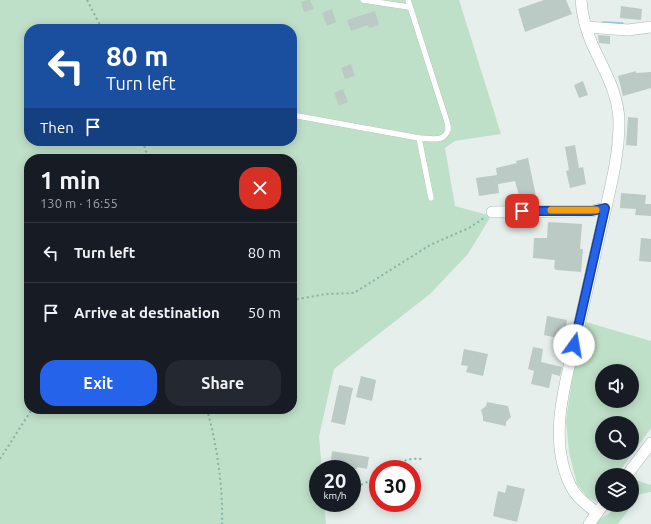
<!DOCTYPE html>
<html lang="en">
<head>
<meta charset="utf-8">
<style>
	body { margin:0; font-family:Ubuntu,sans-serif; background:#242831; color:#f1f3f6; height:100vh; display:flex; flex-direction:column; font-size:15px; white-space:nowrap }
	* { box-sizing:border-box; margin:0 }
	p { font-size:13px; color:#9ea1a6 }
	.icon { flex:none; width:22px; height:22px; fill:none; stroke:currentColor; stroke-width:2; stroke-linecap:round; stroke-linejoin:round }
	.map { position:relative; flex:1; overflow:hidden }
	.sheet { position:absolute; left:24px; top:154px; width:273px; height:260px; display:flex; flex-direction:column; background:#171b24; border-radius:16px; box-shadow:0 2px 10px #0003 }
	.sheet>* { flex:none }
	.hud { position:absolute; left:24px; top:24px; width:273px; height:122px; border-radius:16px; box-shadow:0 2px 10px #0003; background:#1a4fa0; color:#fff; overflow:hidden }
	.tools { position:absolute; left:595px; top:364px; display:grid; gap:8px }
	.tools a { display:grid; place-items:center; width:44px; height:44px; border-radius:50%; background:#171b24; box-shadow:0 2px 10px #0003; font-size:20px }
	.speed { position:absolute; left:309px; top:460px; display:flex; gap:8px; font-size:20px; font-weight:700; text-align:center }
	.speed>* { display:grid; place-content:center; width:52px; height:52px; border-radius:50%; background:#171b24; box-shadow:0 2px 10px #0003; line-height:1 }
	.speed small { font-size:10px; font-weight:400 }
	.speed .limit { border:6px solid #d22; background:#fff; color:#111 }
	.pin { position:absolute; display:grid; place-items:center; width:34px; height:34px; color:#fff; margin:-17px; border-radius:8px; box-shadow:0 2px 6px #0006 }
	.me { position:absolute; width:44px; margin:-22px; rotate:13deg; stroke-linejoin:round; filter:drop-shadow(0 0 3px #0008) }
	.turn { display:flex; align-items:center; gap:14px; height:84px; padding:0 16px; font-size:18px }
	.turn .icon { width:52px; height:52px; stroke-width:2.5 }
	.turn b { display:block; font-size:28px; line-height:34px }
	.then { display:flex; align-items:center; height:38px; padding:0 16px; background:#0003; gap:8px; font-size:15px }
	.round { display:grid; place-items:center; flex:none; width:42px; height:42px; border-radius:16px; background:#242831 }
	.overview { display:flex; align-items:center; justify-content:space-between; height:68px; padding:0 16px }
	h1 { font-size:24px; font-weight:700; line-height:30px }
	.cta { display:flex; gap:8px; margin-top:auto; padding:8px 16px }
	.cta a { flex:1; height:46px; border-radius:16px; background:#2563eb; color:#fff; font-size:16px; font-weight:700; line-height:46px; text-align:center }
	.cta a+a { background:#242831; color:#f1f3f6 }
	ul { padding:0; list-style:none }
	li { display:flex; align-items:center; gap:12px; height:60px; padding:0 16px; border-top:1px solid #363941 }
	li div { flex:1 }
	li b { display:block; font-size:15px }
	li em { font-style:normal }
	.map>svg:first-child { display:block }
</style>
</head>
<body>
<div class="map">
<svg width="651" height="524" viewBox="0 0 651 524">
	<rect width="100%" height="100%" fill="#e6efeb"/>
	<g fill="#bfe0c8" fill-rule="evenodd">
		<path d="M0 0H459L501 134 455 141 445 148 455 206 491 216 468 254 430 294 334 369 319 437 322 469H318V503H324L326 524H0ZM29 29H292V141H29ZM29 159H292V409H29Z"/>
		<path d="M586 322 651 341V428L617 475H602V495L597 502 587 497 577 484 569 452 566 420 574 368ZM602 371H632V401H602ZM602 423H632V453H602Z"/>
		<path d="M632 479 651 485V492L640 494 618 524H594L598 519 609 514 616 505H632Z"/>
	</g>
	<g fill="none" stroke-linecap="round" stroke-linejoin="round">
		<path stroke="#8ec9d4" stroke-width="3.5" d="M603 23 622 24"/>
	</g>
	<g fill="#bbcac4">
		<path d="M307 0H310L314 9 304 12 301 2Z"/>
		<path d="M544 0H566L572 14 525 32 518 9Z"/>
		<path d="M621 6 642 9 641 20 620 18Z"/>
		<path d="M332 9 336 22 327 26 322 13Z"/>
		<path d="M375 11 379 25 369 28 368 25 351 31 347 20Z"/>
		<path d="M598 35 610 36V44L599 43Z"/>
		<path d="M351 64 355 76 345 79 341 68Z"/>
		<path d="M636 71V73L651 72V88L623 96 618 76Z"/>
		<path d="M583 81 588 95 579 98 574 85Z"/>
		<path d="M343 89 348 102 339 106 334 93Z"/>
		<path d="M628 117 638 118 637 146 626 145Z"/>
		<path d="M575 145 579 168 583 167 586 184 570 188 566 171 569 170 565 147Z"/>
		<path d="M528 158 536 196 520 199 515 181 498 184 499 193 479 196 476 178 497 175 496 168 517 163 516 161Z"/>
		<path d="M621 193 646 195 645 204H651V216L635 215 636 209 620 208Z"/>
		<path d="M548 222 582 224 580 249H583L581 272 556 270 554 268 555 260 533 258 534 238H547Z"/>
		<path d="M641 238 651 239V262L639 261Z"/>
		<path d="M547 316 567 320 563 339 544 335Z"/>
		<path d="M533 347 543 349 541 362 562 367 560 376 552 374 549 388 531 384 534 371 528 369Z"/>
		<path d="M464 349 488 354 483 376 466 372 468 366 461 365Z"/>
		<path d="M361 376 376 380 372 401 356 397Z"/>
		<path d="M339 385 353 388 345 425 331 422Z"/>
		<path d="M487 402 508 406 511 417 506 422V426L483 421V417L481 410 486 406Z"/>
		<path d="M332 451 369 457 367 469 357 467V469H330Z"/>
		<path d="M507 485 525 489 517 522 493 516 498 491 505 493Z"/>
	</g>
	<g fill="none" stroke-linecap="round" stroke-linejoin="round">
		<g stroke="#a8b8b2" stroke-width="6">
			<g id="lane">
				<path d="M363 0 409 7"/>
				<path d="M292 115 419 138C430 138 444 143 448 130V125L408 0"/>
				<path d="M419 138 431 198"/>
			</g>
		</g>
		<g stroke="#a8b8b2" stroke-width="12">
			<g id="street">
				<path d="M581 0C582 15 586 30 592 44 604 70 619 94 619 123 619 155 611 185 604 216 595 255 586 294 577 334 565 383 546 443 573 490 578 499 590 507 597 513"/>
				<path d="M586 27 628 30 651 27"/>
				<path d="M492 212 592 211 605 208"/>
				<path d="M627 475 651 443"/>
				<path d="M589 524 603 505"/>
			</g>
		</g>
		<g stroke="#86b3a5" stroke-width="2" stroke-dasharray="2 3" stroke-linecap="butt">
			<path d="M87 0 102 29"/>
			<path d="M143 141 148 159"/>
			<path d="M292 300 326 294 354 293 430 245 469 228 484 218"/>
			<path d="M207 409C217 446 223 486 222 524"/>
			<path d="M0 459 32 409"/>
			<path d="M392 469C405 461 405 458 422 459"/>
			<path d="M352 489 378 477"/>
		</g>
		<use href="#lane" stroke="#fff" stroke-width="5.5"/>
		<use href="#street" stroke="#fff" stroke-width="11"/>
	</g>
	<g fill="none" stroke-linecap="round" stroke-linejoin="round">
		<g stroke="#184099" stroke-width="10">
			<path id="route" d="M522 211H592L605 208 574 345"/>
		</g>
		<use href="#route" stroke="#2563eb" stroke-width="7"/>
		<path stroke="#f59e0b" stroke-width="7" d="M551 210H596"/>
	</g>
</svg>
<div class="tools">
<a><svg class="icon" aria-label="sound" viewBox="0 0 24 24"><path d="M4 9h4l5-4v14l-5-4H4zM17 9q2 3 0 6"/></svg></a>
<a><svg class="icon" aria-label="search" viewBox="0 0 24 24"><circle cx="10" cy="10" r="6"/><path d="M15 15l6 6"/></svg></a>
<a><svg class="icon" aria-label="layers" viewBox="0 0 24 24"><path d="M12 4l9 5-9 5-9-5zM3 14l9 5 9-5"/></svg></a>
</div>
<div class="speed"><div>20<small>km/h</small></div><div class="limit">30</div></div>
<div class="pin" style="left:522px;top:211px;background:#d93025"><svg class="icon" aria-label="arrive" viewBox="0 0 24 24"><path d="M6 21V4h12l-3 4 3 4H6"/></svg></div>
<svg class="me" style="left:574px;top:345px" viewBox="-20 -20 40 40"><circle r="19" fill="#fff"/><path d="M0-13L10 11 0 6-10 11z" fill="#2563eb"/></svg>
<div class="hud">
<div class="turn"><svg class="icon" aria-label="left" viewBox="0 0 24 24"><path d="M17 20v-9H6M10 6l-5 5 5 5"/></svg><div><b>80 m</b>Turn left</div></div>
<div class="then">Then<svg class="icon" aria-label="arrive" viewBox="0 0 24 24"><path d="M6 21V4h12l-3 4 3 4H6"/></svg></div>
</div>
<section class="sheet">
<div class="overview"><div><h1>1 min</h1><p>130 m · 16:55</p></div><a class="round" style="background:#d93025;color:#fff"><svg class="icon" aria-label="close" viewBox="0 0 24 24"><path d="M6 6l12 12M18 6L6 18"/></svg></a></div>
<ul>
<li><svg class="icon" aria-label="left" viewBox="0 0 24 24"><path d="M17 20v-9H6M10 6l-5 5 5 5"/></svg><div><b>Turn left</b></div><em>80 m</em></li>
<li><svg class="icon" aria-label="arrive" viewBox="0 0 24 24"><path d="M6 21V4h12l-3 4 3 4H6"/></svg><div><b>Arrive at destination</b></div><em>50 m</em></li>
</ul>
<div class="cta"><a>Exit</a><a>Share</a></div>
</section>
</div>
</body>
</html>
